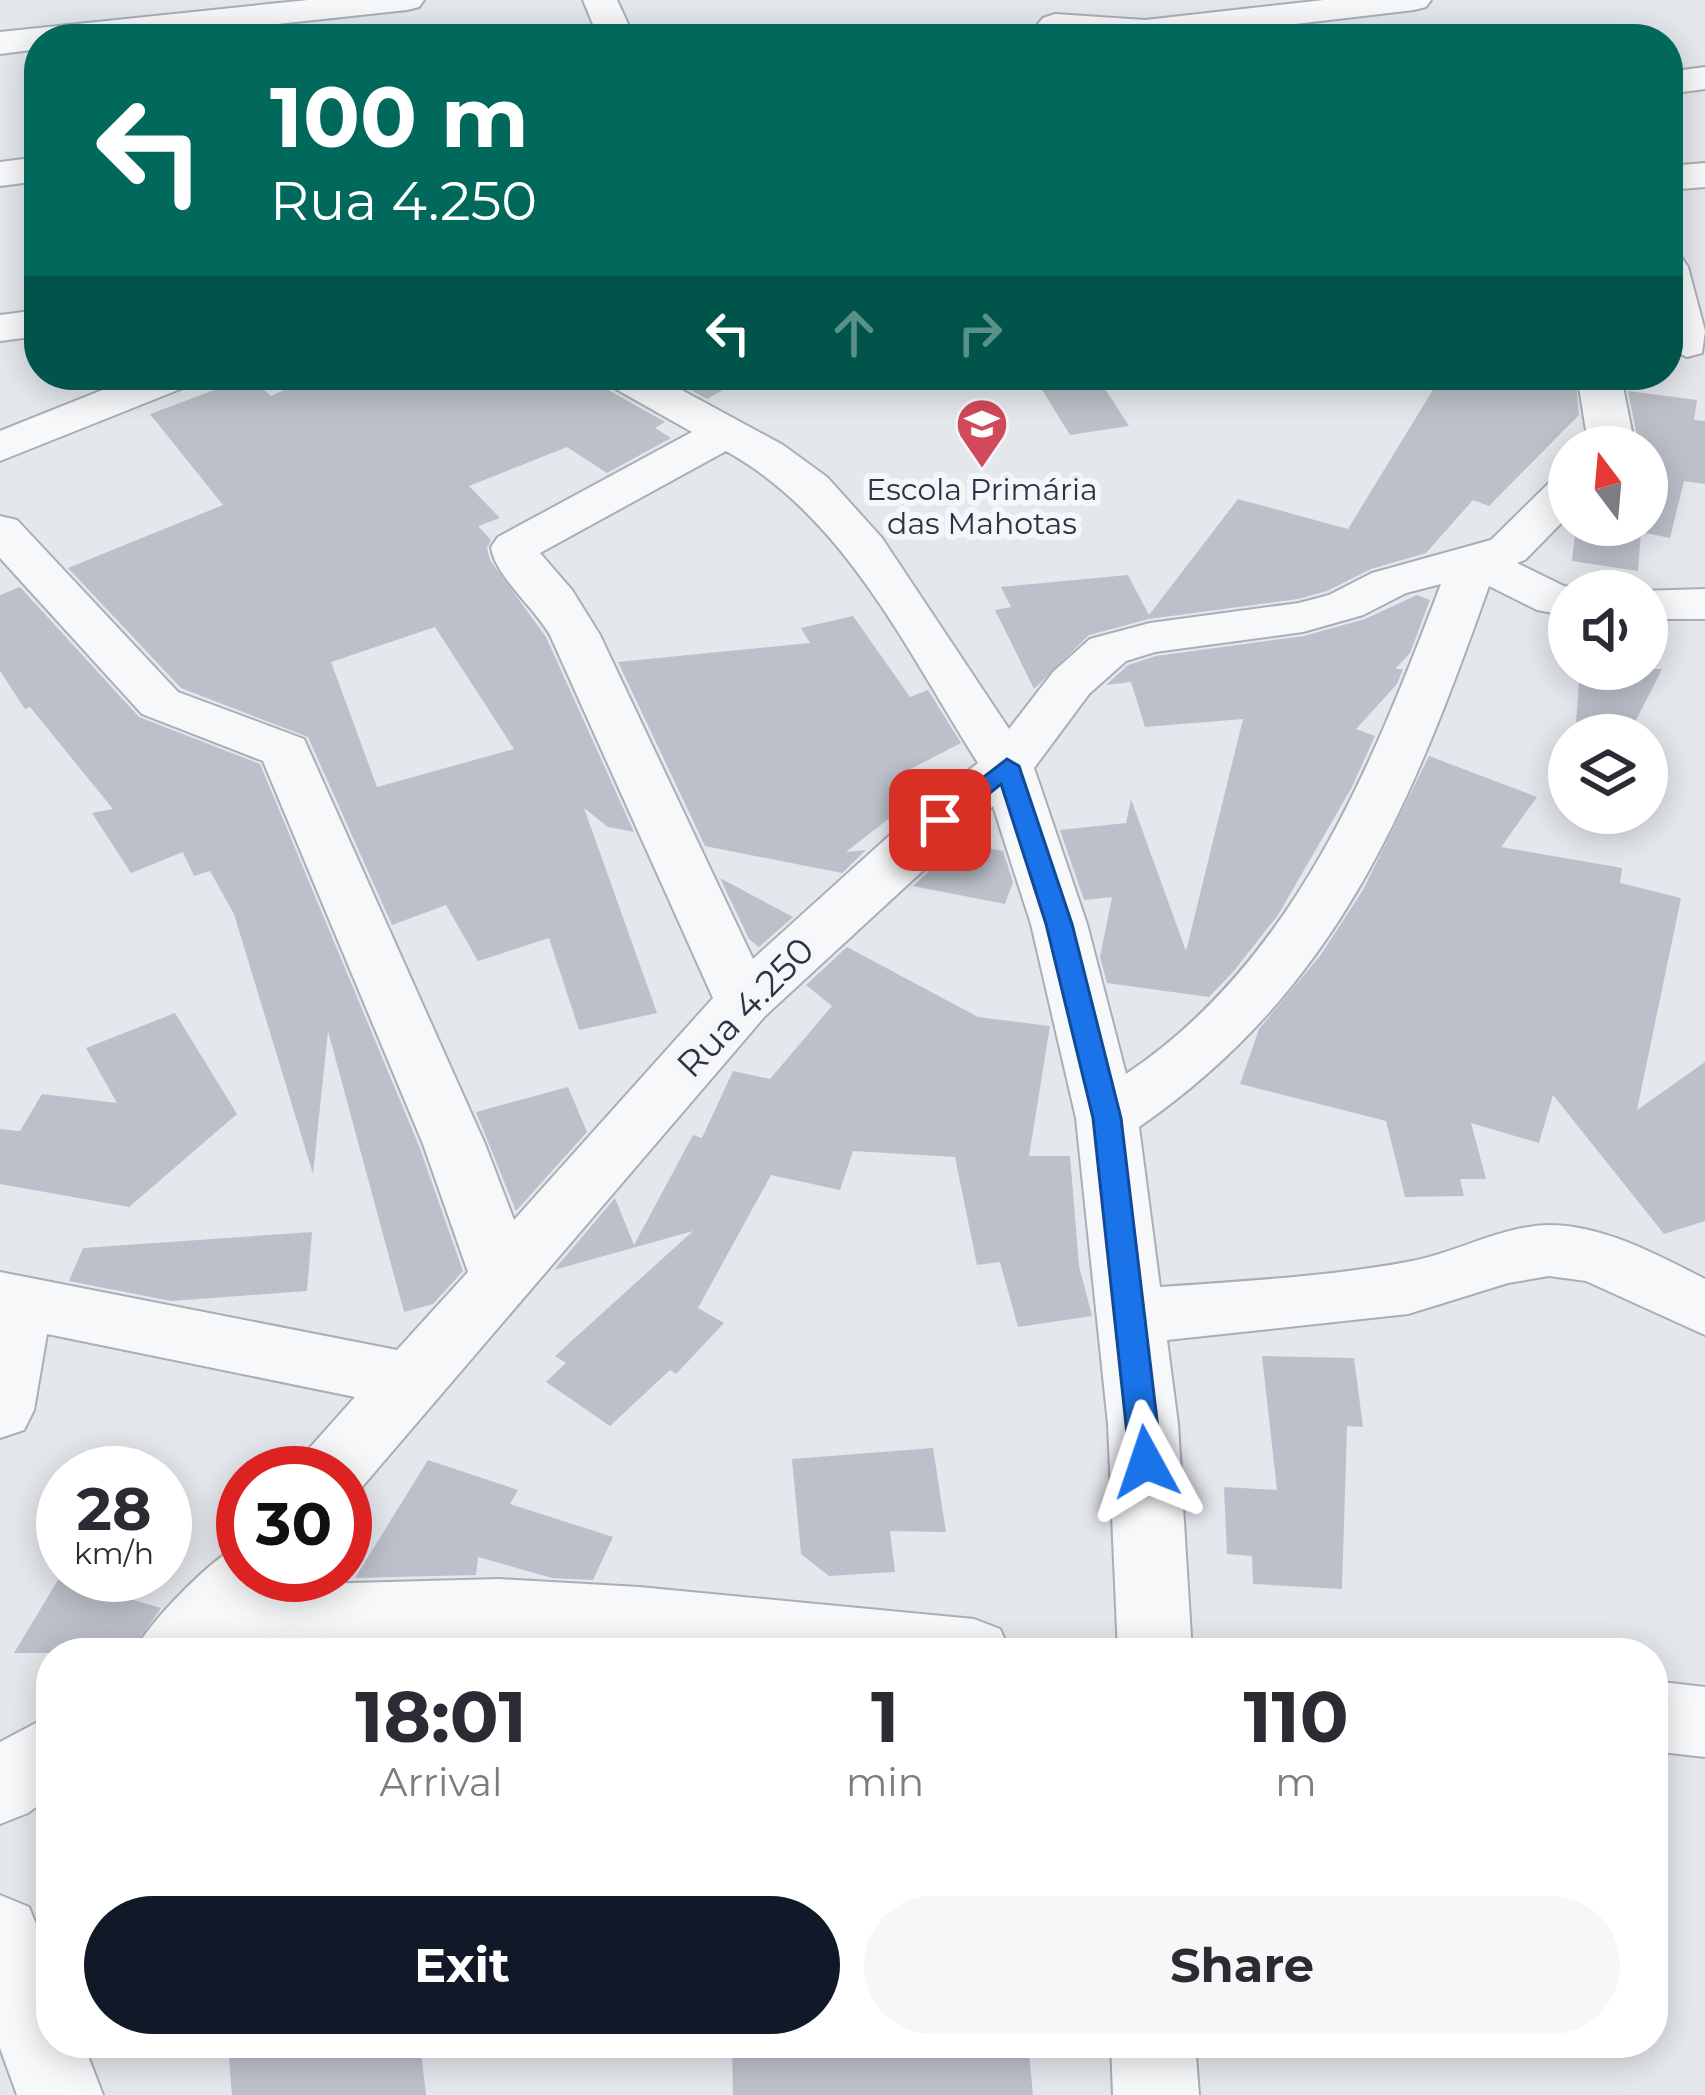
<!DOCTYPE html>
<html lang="en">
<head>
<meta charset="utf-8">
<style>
	body { margin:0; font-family:Montserrat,sans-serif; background:#f7f7f7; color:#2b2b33; height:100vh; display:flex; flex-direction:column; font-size:45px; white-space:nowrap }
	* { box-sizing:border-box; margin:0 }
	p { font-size:39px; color:#7c7c81 }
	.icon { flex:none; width:66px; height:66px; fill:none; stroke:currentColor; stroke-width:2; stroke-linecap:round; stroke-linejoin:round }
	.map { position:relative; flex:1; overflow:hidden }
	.side { position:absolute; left:36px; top:1638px; width:1632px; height:420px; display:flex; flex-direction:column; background:#fff; border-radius:48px; box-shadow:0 6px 30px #0003 }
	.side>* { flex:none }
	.guide { position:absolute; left:24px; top:24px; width:1659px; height:366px; border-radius:48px; box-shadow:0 6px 30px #0003; background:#00695c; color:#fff; overflow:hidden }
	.needle { width:78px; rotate:344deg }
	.fabs { position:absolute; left:1548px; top:426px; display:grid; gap:24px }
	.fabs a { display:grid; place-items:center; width:120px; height:120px; border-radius:50%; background:#fff; box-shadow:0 6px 30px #0003; font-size:60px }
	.speed { position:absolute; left:36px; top:1446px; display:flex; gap:24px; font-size:60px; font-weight:700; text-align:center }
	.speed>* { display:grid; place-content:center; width:156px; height:156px; border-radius:50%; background:#fff; box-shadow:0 6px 30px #0003; line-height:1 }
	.speed small { font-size:30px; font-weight:400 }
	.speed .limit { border:18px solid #d22; background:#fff; color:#111 }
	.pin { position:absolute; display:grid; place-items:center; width:102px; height:102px; color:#fff; margin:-51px; border-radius:24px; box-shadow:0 6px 18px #0006 }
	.me { position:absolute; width:132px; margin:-66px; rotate:355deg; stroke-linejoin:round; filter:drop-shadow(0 0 9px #0008) }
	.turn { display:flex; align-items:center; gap:42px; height:252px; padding:0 48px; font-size:54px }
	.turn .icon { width:156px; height:156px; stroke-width:2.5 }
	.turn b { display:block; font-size:84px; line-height:102px }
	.lanes { display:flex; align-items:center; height:114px; padding:0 48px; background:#0003; justify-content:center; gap:60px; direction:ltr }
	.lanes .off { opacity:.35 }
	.eta { display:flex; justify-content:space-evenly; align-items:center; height:204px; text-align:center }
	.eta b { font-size:72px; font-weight:700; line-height:84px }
	.cta { display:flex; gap:24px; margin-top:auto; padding:24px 48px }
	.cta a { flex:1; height:138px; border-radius:72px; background:#111827; color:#fff; font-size:48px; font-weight:700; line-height:138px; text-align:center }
	.cta a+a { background:#f7f7f7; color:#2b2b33 }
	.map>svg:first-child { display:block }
</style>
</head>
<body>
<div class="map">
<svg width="1705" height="2095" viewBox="0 0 1705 2095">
	<rect width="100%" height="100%" fill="#e4e7ec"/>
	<g fill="#bbc0ca" fill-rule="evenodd">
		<path d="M317 375H596L605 388 665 422 655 428 671 438 607 473 567 447 469 486 500 518 478 526 491 540 487 548 490 560 546 637 634 832 608 827 584 808 657 1013 579 1030 549 938 478 961 446 905 392 925 308 737 181 688 68 568 223 505 150 414 249 377 271 396ZM435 627 514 749 377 787 331 662Z"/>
		<path d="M663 375H749L707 399Z"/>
		<path d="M1033 375H1096L1129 426 1070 435Z"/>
		<path d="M1442 375H1511L1576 384 1579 415 1489 506 1473 500 1426 553 1371 569 1327 591 1298 599 1149 619 1089 635 1034 689 995 610 1011 607 1001 587 1128 575 1149 615 1238 499 1348 529Z"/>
		<path d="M1628 391 1697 400 1694 420 1705 421V484L1684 481 1670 538 1641 532 1638 571 1572 561 1576 525H1647V447H1631L1637 436Z"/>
		<path d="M20 587 139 717 260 764 419 1146 463 1271 433 1304 404 1312 328 1031 313 1174 234 914 210 871 194 876 183 852 131 873 92 813 113 809 30 707 25 709 0 671V595Z"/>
		<path d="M1417 595 1430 600 1410 653 1395 669H1403L1397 684 1356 729 1375 736 1352 787 1278 915 1233 972 1209 997 1107 983 1100 957 1112 897 1084 900 1060 830 1126 823 1131 799 1186 951 1243 719 1145 727 1131 682 1106 685 1128 665 1156 656 1304 636 1365 619Z"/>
		<path d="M853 616 910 697 928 690 961 743 895 777 923 792 846 852 866 850 842 873 705 846 618 662 810 643 801 628Z"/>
		<path d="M1580 669H1662L1631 730 1576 722Z"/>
		<path d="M1429 756 1537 797 1501 847 1622 868 1620 883 1681 898 1637 1110 1705 1062V1221L1664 1234 1553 1095 1539 1143 1471 1123 1486 1179H1460L1464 1196 1405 1197 1386 1121 1240 1084 1259 1029 1320 956 1363 890Z"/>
		<path d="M960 843 1003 851 1013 882 1005 904 913 886Z"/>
		<path d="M720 878 793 917 759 947 749 939Z"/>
		<path d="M847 947 978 1017 1050 1026 1029 1156H1070L1079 1266 1092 1316 1018 1327 1000 1262 977 1265 955 1157 853 1151 840 1190 771 1175 698 1308 724 1323 676 1374 670 1370 610 1426 546 1382 566 1363 555 1356 693 1231 554 1270 615 1198 634 1245 693 1135 702 1138 733 1071 770 1079 832 1006 806 985Z"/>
		<path d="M175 1013 237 1114 129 1207 0 1184V1129L20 1131 42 1094 117 1103 86 1048Z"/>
		<path d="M568 1087 587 1132 516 1211 476 1112Z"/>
		<path d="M312 1232 307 1291 171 1301 69 1281 83 1248Z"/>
		<path d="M1262 1356 1354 1358 1363 1427 1347 1426 1342 1589 1253 1584 1252 1556 1227 1554 1224 1487 1277 1490Z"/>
		<path d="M933 1448 946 1532 890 1531 895 1572 829 1576 801 1554 792 1459Z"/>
		<path d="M428 1460 518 1490 510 1504 613 1537 593 1580 552 1578 478 1557 476 1575 355 1578Z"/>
		<path d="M58 1580 116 1595 161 1608 130 1653H14Z"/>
		<path d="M228 2043H420L426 2095H232Z"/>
		<path d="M732 2043H1028L1033 2095H733Z"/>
	</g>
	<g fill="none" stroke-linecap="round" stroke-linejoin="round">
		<g stroke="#a9aeb7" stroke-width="4">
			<g id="street">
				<path d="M308 0H424L419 7 407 10 138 39H39V49L0 54V32Z"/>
				<path d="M583 0H617L635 39H599Z"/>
				<path d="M1324 0H1431L1426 7 1414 10 1167 39 1055 36 1043 32 1037 25 1043 18 1055 14 1145 20Z"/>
				<path d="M1705 67V89L1668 94V72Z"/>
				<path d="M39 157V181L0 186V162Z"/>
				<path d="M1705 163V187L1668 190V166Z"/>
				<path d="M1668 255 1682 258 1688 267 1705 331 1702 353 1687 357 1668 348Z"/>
				<path d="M39 310V336L0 341V315Z"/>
				<path d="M140 375H200L193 384 0 461V431Z"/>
				<path d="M600 375H654L783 445 827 477 882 538 1009 729 1053 672 1090 639 1150 623 1299 603 1329 595 1372 573 1491 540 1553 479 1569 475V515L1525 560 1517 563 1564 586 1587 591H1569V616L1537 610 1489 586C1411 806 1337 990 1139 1127L1160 1287C1242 1281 1326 1277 1407 1262 1455 1254 1500 1226 1549 1225 1603 1225 1658 1255 1705 1279V1335L1586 1281 1549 1276 1508 1283 1408 1314 1167 1340 1178 1424 1192 1653H1118L1108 1424 1076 1118 1031 924 993 806 765 1016 356 1494 345 1498V1473H296L306 1452 355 1397 47 1334 34 1410 24 1430 0 1438V1272L397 1350 468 1272 423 1144 263 761 142 714 0 558V516L17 520 178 692 304 739 485 1144 514 1220 713 998 550 635C534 607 495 576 491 547L498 537 692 432 607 384ZM726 451C845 517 907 651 978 763L921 807 753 959 600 635 572 590 540 553ZM1441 584C1372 766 1295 961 1126 1074L1087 924 1034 768 1089 694 1126 661 1155 652 1303 632 1363 615 1406 593Z"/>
				<path d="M1587 375H1631L1623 387 1633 437 1626 447H1580L1587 437 1579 387Z"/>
				<path d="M1705 589V619H1647V591H1640Z"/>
				<path d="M243 1544V1575H282L278 1585 499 1579 639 1587 974 1619 1000 1629 1011 1653H641L499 1645 134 1653C146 1625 215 1554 243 1544Z"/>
				<path d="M1653 1681 1705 1687V1757L1653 1751Z"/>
				<path d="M51 1715V1796L28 1813 0 1824V1742Z"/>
				<path d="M0 1895 29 1907 51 1961V2043H83L103 2095H17L0 2048Z"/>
				<path d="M1111 2043H1195L1199 2095H1113Z"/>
			</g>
		</g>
		<use href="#street" fill="#f7f8fa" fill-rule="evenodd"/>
	</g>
	<path fill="#1a73e8" stroke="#114b97" stroke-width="3" d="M1007 759 1019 766 1072 924 1121 1118 1162 1462 1157 1472 1146 1476 1134 1472 1130 1462 1093 1118 1046 924 1001 784 949 826H931L928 820Z"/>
	<defs>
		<g id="school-pin" transform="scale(2.7)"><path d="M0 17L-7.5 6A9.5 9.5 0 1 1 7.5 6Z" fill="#d1495b" stroke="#f4f6f9"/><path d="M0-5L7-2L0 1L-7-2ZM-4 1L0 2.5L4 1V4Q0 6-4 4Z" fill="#fff"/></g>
	</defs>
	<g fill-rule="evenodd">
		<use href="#school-pin" x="982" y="424"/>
	</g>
	<g text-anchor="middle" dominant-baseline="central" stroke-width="12" stroke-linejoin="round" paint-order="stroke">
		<g font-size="30" fill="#2b3445" stroke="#f4f6f9">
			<text x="982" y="489">Escola Primária<tspan x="982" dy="34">das Mahotas</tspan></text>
		</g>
		<g font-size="36" fill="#2b3445" stroke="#f4f6f9">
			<text transform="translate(745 1007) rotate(-46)">Rua 4.250</text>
		</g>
	</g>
</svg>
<div class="fabs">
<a><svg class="needle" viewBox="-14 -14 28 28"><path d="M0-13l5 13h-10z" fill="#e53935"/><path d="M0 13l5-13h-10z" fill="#7c7c81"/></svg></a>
<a><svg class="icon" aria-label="sound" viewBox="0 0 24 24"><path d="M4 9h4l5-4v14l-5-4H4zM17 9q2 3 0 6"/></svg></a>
<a><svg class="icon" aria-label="layers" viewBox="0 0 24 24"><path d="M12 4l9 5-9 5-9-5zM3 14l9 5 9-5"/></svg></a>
</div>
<div class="speed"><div>28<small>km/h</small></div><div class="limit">30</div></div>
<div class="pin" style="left:940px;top:820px;background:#d93025"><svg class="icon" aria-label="arrive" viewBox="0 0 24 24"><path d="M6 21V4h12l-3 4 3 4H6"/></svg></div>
<svg class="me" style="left:1146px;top:1462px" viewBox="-20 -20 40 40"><path d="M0-17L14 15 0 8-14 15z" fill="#1a73e8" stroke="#fff" stroke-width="4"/></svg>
<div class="guide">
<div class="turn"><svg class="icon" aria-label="left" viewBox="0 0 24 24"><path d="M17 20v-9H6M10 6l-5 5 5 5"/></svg><div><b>100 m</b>Rua 4.250</div></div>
<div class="lanes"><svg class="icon" aria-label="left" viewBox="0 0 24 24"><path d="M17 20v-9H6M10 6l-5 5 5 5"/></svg><svg class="icon off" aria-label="ahead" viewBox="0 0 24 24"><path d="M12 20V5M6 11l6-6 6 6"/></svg><svg class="icon off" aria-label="right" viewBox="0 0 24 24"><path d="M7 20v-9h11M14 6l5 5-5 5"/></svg></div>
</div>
<section class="side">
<div class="eta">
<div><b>18:01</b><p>Arrival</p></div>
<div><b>1</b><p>min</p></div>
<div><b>110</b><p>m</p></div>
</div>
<div class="cta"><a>Exit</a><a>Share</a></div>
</section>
</div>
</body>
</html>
